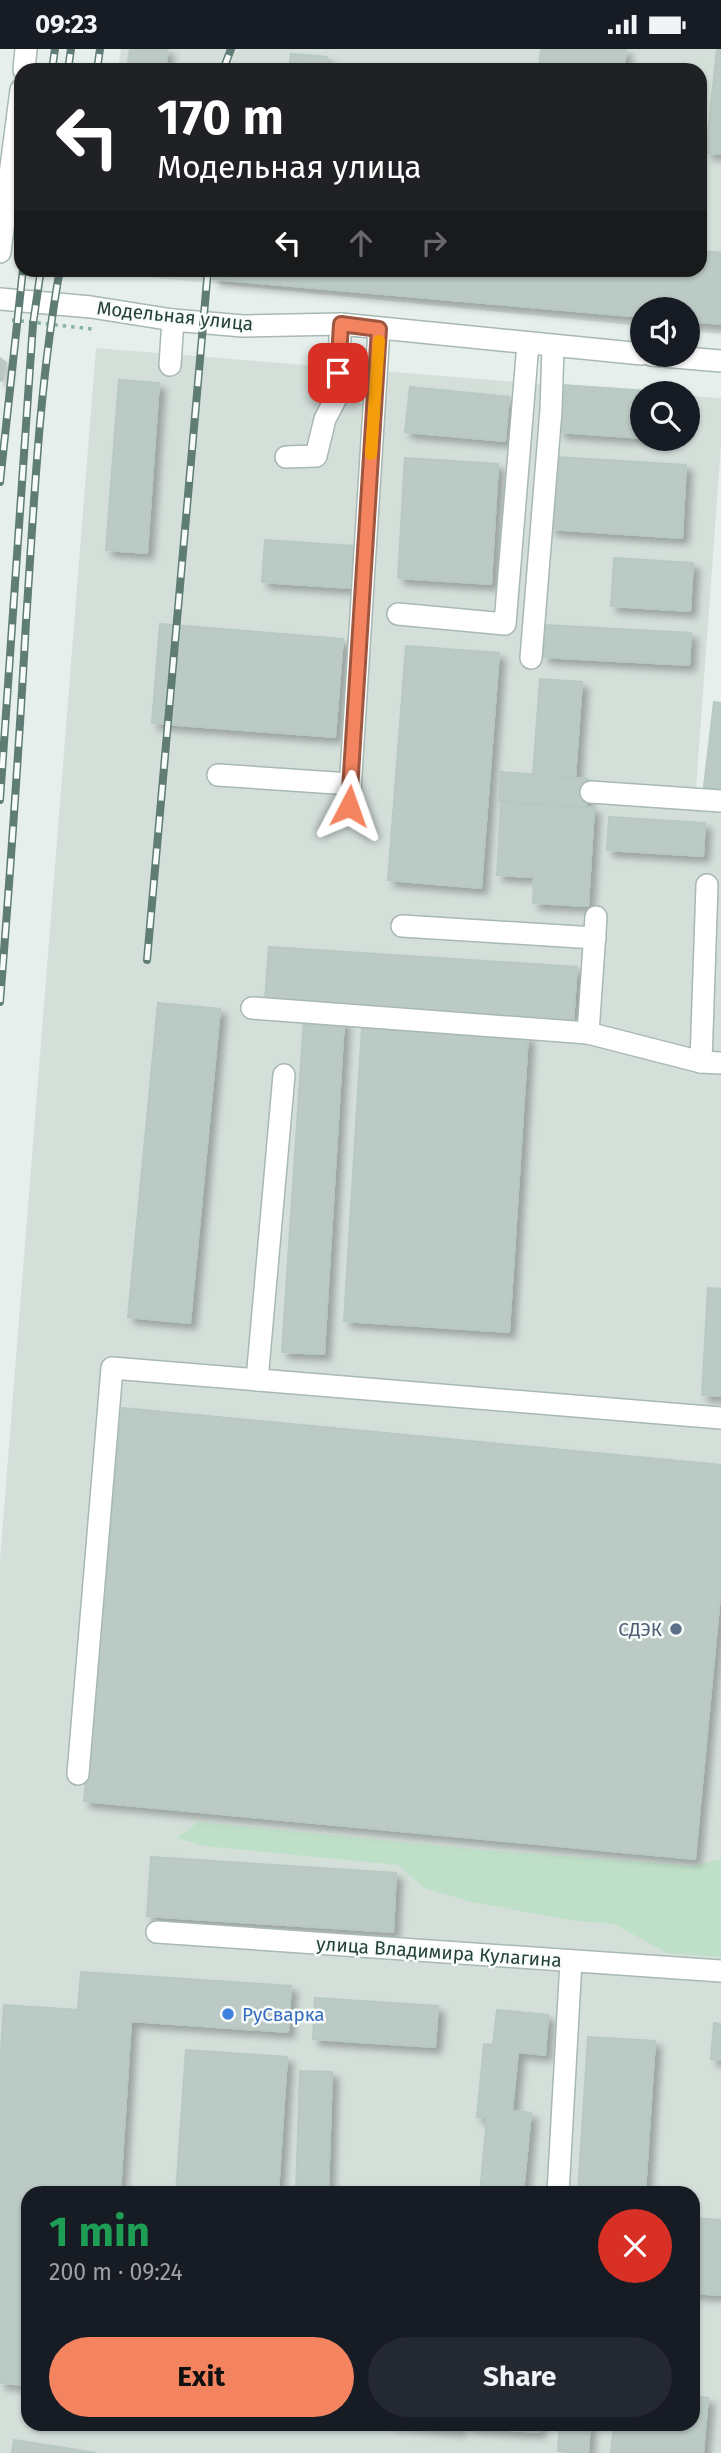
<!DOCTYPE html>
<html lang="en">
<head>
<meta charset="utf-8">
<style>
	body { margin:0; font-family:"Fira Sans",sans-serif; background:#242831; color:#f1f3f6; height:100vh; display:flex; flex-direction:column; font-size:26px; white-space:nowrap }
	* { box-sizing:border-box; margin:0 }
	p { font-size:23px; color:#9ea1a6 }
	.icon { flex:none; width:38px; height:38px; fill:none; stroke:currentColor; stroke-width:2; stroke-linecap:round; stroke-linejoin:round }
	.map { position:relative; flex:1; overflow:hidden }
	.details { position:absolute; left:21px; top:2137px; width:679px; height:245px; display:flex; flex-direction:column; background:#171b24; border-radius:21px; box-shadow:0 2px 5px #0004 }
	.details>* { flex:none }
	.guide { position:absolute; left:14px; top:14px; width:693px; height:214px; border-radius:21px; box-shadow:0 2px 5px #0004; background:#202124; color:#fff; overflow:hidden }
	.tools { position:absolute; left:630px; top:248px; display:grid; gap:14px }
	.tools a { display:grid; place-items:center; width:70px; height:70px; border-radius:50%; background:#171b24; box-shadow:0 2px 5px #0004; font-size:35px }
	.pin { position:absolute; display:grid; place-items:center; width:60px; height:60px; color:#fff; margin:-30px; border-radius:14px; box-shadow:0 4px 10px #0006 }
	.me { position:absolute; width:77px; margin:-38px; rotate:4deg; stroke-linejoin:round; filter:drop-shadow(0 0 5px #0008) }
	.turn { display:flex; align-items:center; gap:24px; height:147px; padding:0 28px; font-size:32px }
	.turn .icon { width:91px; height:91px; stroke-width:2.5 }
	.turn b { display:block; font-size:49px; line-height:60px }
	.lanes { display:flex; align-items:center; height:66px; padding:0 28px; background:#0003; justify-content:center; gap:35px; direction:ltr }
	.lanes .off { opacity:.35 }
	.round { display:grid; place-items:center; flex:none; width:74px; height:74px; border-radius:37px; background:#242831 }
	.overview { display:flex; align-items:center; justify-content:space-between; height:119px; padding:0 28px }
	h1 { font-size:42px; font-weight:700; line-height:52px; color:#1e9e55 }
	.primary-button { display:flex; gap:14px; margin-top:auto; padding:14px 28px }
	.primary-button a { flex:1; height:80px; border-radius:42px; background:#f4845f; color:#111; font-size:28px; font-weight:700; line-height:80px; text-align:center }
	.primary-button a+a { background:#242831; color:#f1f3f6 }
	.status { display:flex; justify-content:space-between; align-items:center; height:49px; padding:0 35px; background:#171b24; direction:ltr }
	.status svg { height:19px; fill:currentColor }
	.map>svg:first-child { display:block }
</style>
</head>
<body>
<div class="status"><b>09:23</b><svg viewBox="0 0 49 12"><path d="M0 12V9h3v3zM5 12V6h3v6zM10 12V3h3v9zM15 12V0h3v12zM26 1h20v11H26zM47 4h2v5h-2z"/></svg></div>
<div class="map">
<svg width="721" height="2404" viewBox="0 0 721 2404">
	<defs>
		<filter id="shadow"><feDropShadow dx="6" dy="6" stdDeviation="3.5" flood-color="#0004"/></filter>
	</defs>
	<rect width="100%" height="100%" fill="#e6efeb"/>
	<g fill="#d4dfda" fill-rule="evenodd">
		<path d="M121 0H721V285L688 282V261H642V277L86 222 700 220V21H118Z"/>
		<path d="M96 299 664 345H642V390H688V347L721 349V397L696 739 721 741V2404H0V1511ZM28 2144H693V2375H28Z"/>
	</g>
	<path fill="#bfe0c8" d="M198 1773 483 1801 694 1817 721 1810V1908L667 1904 614 1875 576 1872 471 1853 424 1839 398 1816 204 1797 177 1789Z"/>
	<g fill="#bbcac4" stroke="#b8c9c2" stroke-width="2" filter="url(#shadow)">
		<path d="M130 0H168L165 21H127Z"/>
		<path d="M541 0H626L624 21H539Z"/>
		<path d="M717 0H721V105L706 104Z"/>
		<path d="M291 5 327 8 326 21H289Z"/>
		<path d="M700 202 721 204V275L688 272V261H642V268L213 230 214 220H700Z"/>
		<path d="M0 309 6 314 3 331 0 332Z"/>
		<path d="M119 331 159 334 147 504 106 501Z"/>
		<path d="M562 336 662 343V345H642V389L559 383Z"/>
		<path d="M410 338 509 348 505 392 405 383Z"/>
		<path d="M555 408 686 416 682 489 550 480Z"/>
		<path d="M405 409 498 415 491 535 398 529Z"/>
		<path d="M265 491 353 497 351 539 262 533Z"/>
		<path d="M614 509 693 514 690 562 611 557Z"/>
		<path d="M160 575 343 590 335 688 152 674Z"/>
		<path d="M544 576 691 584 689 616 543 608Z"/>
		<path d="M406 597 499 604 481 839 388 831Z"/>
		<path d="M540 630 582 633 575 729 533 726Z"/>
		<path d="M714 653 721 654V741L704 738Z"/>
		<path d="M501 723 588 730 586 758 499 752Z"/>
		<path d="M501 754 594 759 588 857 533 854 534 828 497 826Z"/>
		<path d="M609 768 705 774 703 807 607 801Z"/>
		<path d="M269 898 577 918 573 973 265 951Z"/>
		<path d="M158 954 220 960 190 1274 128 1268Z"/>
		<path d="M304 969 344 972 324 1305 282 1303Z"/>
		<path d="M362 977 528 987 509 1283 344 1272Z"/>
		<path d="M708 1239 721 1240V1347L702 1346Z"/>
		<path d="M122 1359 721 1416V1536L695 1810 84 1752Z"/>
		<path d="M151 1808 396 1824 393 1883 147 1867Z"/>
		<path d="M81 1923 291 1937 288 1983 131 1972 120 2144H28V2336L0 2334V2017L4 1956 78 1961Z"/>
		<path d="M315 1949 438 1957 435 1998 313 1990Z"/>
		<path d="M497 1961 548 1966 545 2006 518 2003 512 2062 531 2064 523 2144H480L487 2069 477 2068 484 1995 493 1996Z"/>
		<path d="M714 1974 721 1975V2011L711 2010Z"/>
		<path d="M588 1988 655 1992 645 2144H578Z"/>
		<path d="M186 2001 287 2008 278 2144H176Z"/>
		<path d="M300 2022 332 2023 328 2144H296Z"/>
		<path d="M693 2169 721 2171 720 2246 693 2244Z"/>
		<path d="M693 2348 708 2349 703 2404H611L614 2375H693Z"/>
		<path d="M388 2375H460V2381Z"/>
		<path d="M466 2375H540L539 2383 466 2378Z"/>
		<path d="M560 2375H590L588 2404 558 2402Z"/>
		<path d="M14 2391 96 2404H12Z"/>
	</g>
	<g fill="none" stroke-linecap="round" stroke-linejoin="round">
		<g stroke="#a8b8b2" stroke-width="24">
			<g id="minor">
				<path d="M24 21 26 0"/>
				<path d="M0 203 21 41"/>
				<path d="M0 250 91 258 173 271 243 277 341 275 642 305"/>
				<path d="M651 306 721 312"/>
				<path d="M170 316 173 271"/>
				<path d="M286 408 316 407 325 370 336 349 341 275"/>
				<path d="M398 565 505 575 528 294"/>
				<path d="M531 609 551 361 553 298"/>
				<path d="M218 726 350 735"/>
				<path d="M591 743 721 752"/>
				<path d="M349 757 379 280"/>
				<path d="M402 877 595 889"/>
				<path d="M252 959 588 984 701 1013 721 1014"/>
				<path d="M588 984 596 868"/>
				<path d="M701 1013 707 836"/>
				<path d="M257 1331 284 1026"/>
				<path d="M78 1725 112 1319 721 1369"/>
				<path d="M157 1883 721 1922"/>
				<path d="M558 2144 571 1912"/>
			</g>
		</g>
		<path stroke="#86b3a5" stroke-width="3.5" stroke-dasharray="3.5 5" stroke-linecap="butt" d="M12 271 92 280 94 278"/>
		<use href="#minor" stroke="#fff" stroke-width="21"/>
		<g stroke="#5f7d75" stroke-width="8">
			<g id="rail">
				<path d="M52 21 55 0"/>
				<path d="M68 21 71 0"/>
				<path d="M97 21 100 0"/>
				<path d="M223 21 231 0"/>
				<path d="M0 433 23 220"/>
				<path d="M0 751 33 275 41 220"/>
				<path d="M147 911 208 220"/>
				<path d="M0 953C10 827 19 700 26 573 34 456 39 336 60 220"/>
			</g>
		</g>
		<use href="#rail" stroke="#f7fbf9" stroke-width="5" stroke-dasharray="16" stroke-linecap="butt"/>
	</g>
	<g fill="none" stroke-linecap="round" stroke-linejoin="round">
		<g stroke="#9f563e" stroke-width="18">
			<path id="route" d="M338 324 341 275 379 280 349 757"/>
		</g>
		<use href="#route" stroke="#f4845f" stroke-width="12"/>
		<path stroke="#f59e0b" stroke-width="12" d="M371 405 379 292"/>
	</g>
	<circle fill="#5c6f8a" stroke="#f7fbf9" stroke-width="2.5" cx="676" cy="1580" r="7"/>
	<circle fill="#3f7fe0" stroke="#f7fbf9" stroke-width="2.5" cx="228" cy="1965" r="7"/>
	<g text-anchor="middle" dominant-baseline="central" stroke-width="5" stroke-linejoin="round" paint-order="stroke">
		<g font-size="19" fill="#24423a" stroke="#f7fbf9">
			<text transform="translate(175 267) rotate(6)">Модельная улица</text>
			<text transform="translate(439 1903) rotate(4)">улица Владимира Кулагина</text>
		</g>
		<g font-size="19" fill="#4e5e75" stroke="#f7fbf9" text-anchor="end">
			<text x="662" y="1580">СДЭК</text>
		</g>
		<g font-size="19" fill="#366cbe" stroke="#f7fbf9" text-anchor="start">
			<text x="242" y="1965">РуСварка</text>
		</g>
	</g>
</svg>
<div class="tools">
<a><svg class="icon" aria-label="sound" viewBox="0 0 24 24"><path d="M4 9h4l5-4v14l-5-4H4zM17 9q2 3 0 6"/></svg></a>
<a><svg class="icon" aria-label="search" viewBox="0 0 24 24"><circle cx="10" cy="10" r="6"/><path d="M15 15l6 6"/></svg></a>
</div>
<div class="pin" style="left:338px;top:324px;background:#d93025"><svg class="icon" aria-label="arrive" viewBox="0 0 24 24"><path d="M6 21V4h12l-3 4 3 4H6"/></svg></div>
<svg class="me" style="left:349px;top:757px" viewBox="-20 -20 40 40"><path d="M0-17L14 15 0 8-14 15z" fill="#f4845f" stroke="#fff" stroke-width="4"/></svg>
<div class="guide">
<div class="turn"><svg class="icon" aria-label="left" viewBox="0 0 24 24"><path d="M17 20v-9H6M10 6l-5 5 5 5"/></svg><div><b>170 m</b>Модельная улица</div></div>
<div class="lanes"><svg class="icon" aria-label="left" viewBox="0 0 24 24"><path d="M17 20v-9H6M10 6l-5 5 5 5"/></svg><svg class="icon off" aria-label="ahead" viewBox="0 0 24 24"><path d="M12 20V5M6 11l6-6 6 6"/></svg><svg class="icon off" aria-label="right" viewBox="0 0 24 24"><path d="M7 20v-9h11M14 6l5 5-5 5"/></svg></div>
</div>
<section class="details">
<div class="overview"><div><h1>1 min</h1><p>200 m · 09:24</p></div><a class="round" style="background:#d93025;color:#fff"><svg class="icon" aria-label="close" viewBox="0 0 24 24"><path d="M6 6l12 12M18 6L6 18"/></svg></a></div>
<div class="primary-button"><a>Exit</a><a>Share</a></div>
</section>
</div>
</body>
</html>
